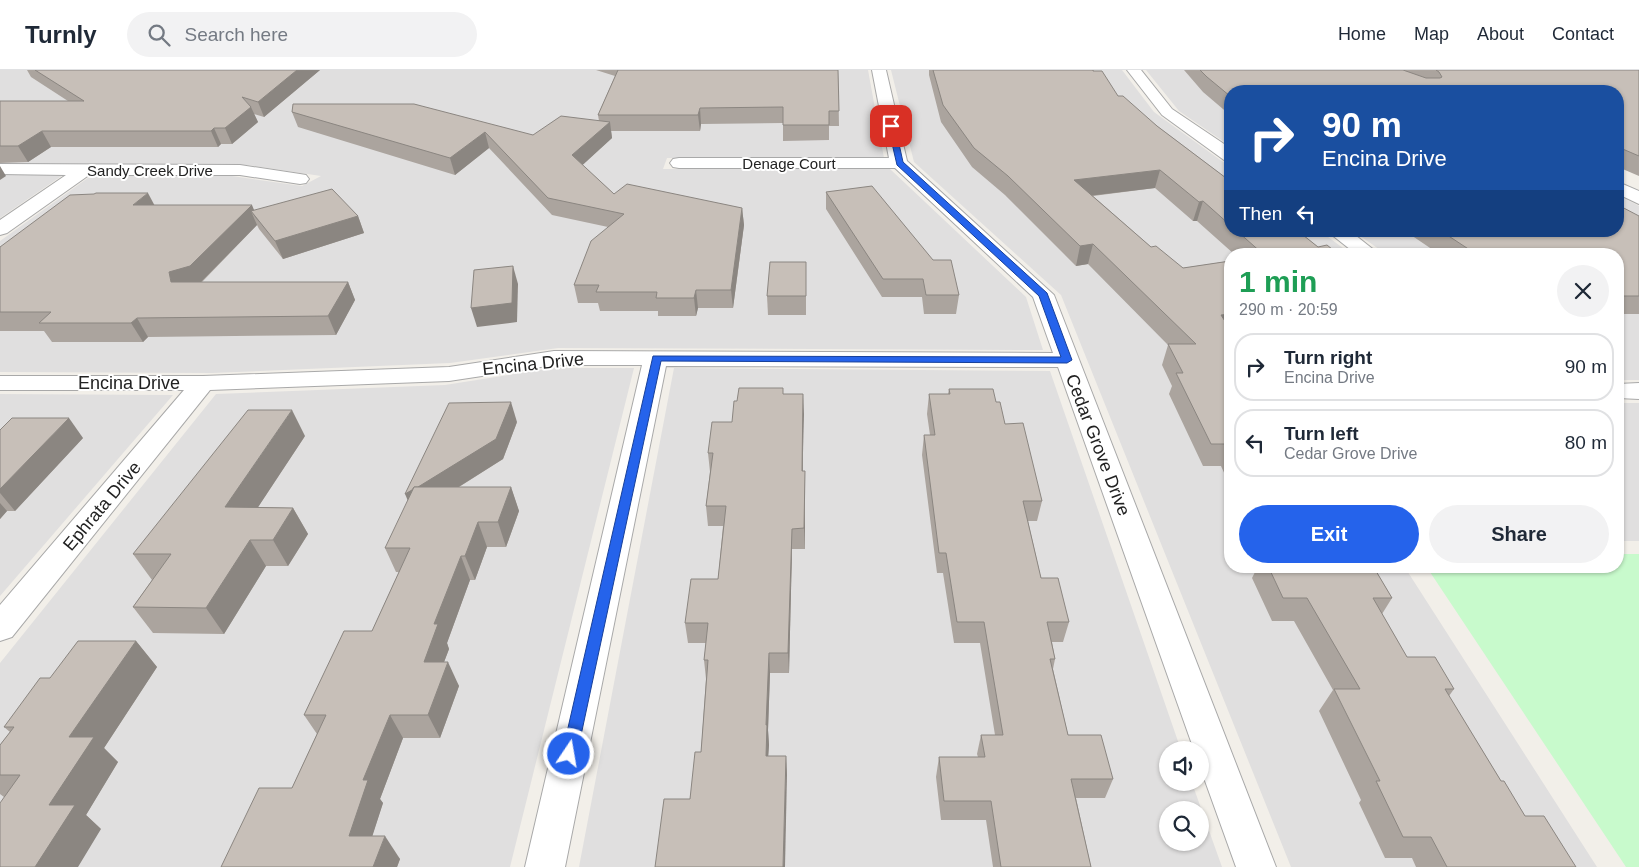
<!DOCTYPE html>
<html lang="en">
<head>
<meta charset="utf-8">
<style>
	body { margin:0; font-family:Arial,sans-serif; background:#f2f2f3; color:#1f2937; height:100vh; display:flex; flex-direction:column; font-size:19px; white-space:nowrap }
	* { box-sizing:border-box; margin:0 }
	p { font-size:16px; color:#747a83 }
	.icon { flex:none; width:28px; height:28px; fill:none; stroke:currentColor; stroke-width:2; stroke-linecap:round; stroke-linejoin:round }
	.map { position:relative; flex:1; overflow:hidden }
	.sheet { position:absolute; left:1224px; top:178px; width:400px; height:325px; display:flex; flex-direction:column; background:#fff; border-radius:20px; box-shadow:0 1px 4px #0004 }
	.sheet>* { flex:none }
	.banner { position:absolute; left:1224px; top:15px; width:400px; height:152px; border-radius:20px; box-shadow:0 1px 4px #0004; background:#1a4fa0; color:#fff; overflow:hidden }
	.buttons { position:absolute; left:1159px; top:671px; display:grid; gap:10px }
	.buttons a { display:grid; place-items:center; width:50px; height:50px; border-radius:50%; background:#fff; box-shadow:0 1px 4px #0004; font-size:25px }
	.pin { position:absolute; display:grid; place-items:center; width:42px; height:42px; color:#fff; margin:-21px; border-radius:10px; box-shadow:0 2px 8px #0006 }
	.me { position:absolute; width:55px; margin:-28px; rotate:12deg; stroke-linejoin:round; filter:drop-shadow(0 0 4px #0008) }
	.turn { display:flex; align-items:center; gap:18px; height:105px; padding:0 15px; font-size:22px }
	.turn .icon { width:65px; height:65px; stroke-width:2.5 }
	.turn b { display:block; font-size:35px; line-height:42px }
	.then { display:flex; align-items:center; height:48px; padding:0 15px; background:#0003; gap:10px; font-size:19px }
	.round { display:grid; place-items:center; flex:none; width:52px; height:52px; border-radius:26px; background:#f2f2f3 }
	.overview { display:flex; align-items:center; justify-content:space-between; height:85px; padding:0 15px }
	h1 { font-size:30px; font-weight:700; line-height:38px; color:#1e9e55 }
	.action { display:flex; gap:10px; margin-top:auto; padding:10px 15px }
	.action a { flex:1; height:58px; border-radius:30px; background:#2563eb; color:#fff; font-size:20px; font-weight:700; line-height:58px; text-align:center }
	.action a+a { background:#f2f2f3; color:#1f2937 }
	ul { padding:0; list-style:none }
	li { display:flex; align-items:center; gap:15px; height:68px; margin:0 10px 8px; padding:0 5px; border:2px solid #e0e1e3; border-radius:20px }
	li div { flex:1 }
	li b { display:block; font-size:19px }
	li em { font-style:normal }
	header { display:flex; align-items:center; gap:30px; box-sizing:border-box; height:70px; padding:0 25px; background:#fff; border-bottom:1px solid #e0e1e3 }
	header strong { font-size:24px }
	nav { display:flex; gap:28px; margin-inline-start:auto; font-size:18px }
	.search { width:350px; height:45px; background:#f2f2f3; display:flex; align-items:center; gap:12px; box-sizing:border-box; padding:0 18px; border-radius:28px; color:#747a83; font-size:19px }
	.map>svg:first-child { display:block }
</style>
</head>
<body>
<header>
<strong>Turnly</strong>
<div class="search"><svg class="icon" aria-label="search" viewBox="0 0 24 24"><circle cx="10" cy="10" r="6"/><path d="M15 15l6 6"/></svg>Search here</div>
<nav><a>Home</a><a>Map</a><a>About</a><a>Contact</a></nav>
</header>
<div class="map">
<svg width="1639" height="797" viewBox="0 0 1639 797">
	<rect width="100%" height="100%" fill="#f2efe9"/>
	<g fill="#e0dfdf" fill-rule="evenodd">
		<path d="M0 0H868L884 88H667L663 99H890L1026 227 1043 280 558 278 450 293 212 303 0 302V171L92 105 232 106 302 116 321 106 247 95 0 94Z"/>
		<path d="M891 0H1122L1154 42 1230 97V161H1320L1351 184H1230V496H1404L1597 797H1291L1061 225 914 92Z"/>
		<path d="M1146 0H1379L1230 21V76L1179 41Z"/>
		<path d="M0 105H63L0 148Z"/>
		<path d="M1618 125 1639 136V310H1618V184H1386L1353 161H1618Z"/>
		<path d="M553 298H634L510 797H0V593L216 324 445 315Z"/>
		<path d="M674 298 1050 301 1181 680H1168V712L1192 713 1222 797H579ZM1168 740H1200V772H1168Z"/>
		<path d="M0 324 173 325 0 526Z"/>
		<rect x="1618" y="333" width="21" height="138"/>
	</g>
	<path fill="#c8facc" d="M1618 484H1639V797H1626L1426 496H1618Z"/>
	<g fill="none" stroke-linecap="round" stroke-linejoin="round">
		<g stroke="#a9a9a9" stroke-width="2">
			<g id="minor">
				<path d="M872 0H886L907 91 1054 225 1276 797H1236L1200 697V680H1194L1058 297 666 296 565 797H525L642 295H554L449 311 210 320 12 567 0 571V535L184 320H0V306H203L449 297 554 281 1053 283 1033 227 895 98H679L673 97 670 93 673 89 679 88H889Z"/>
				<path d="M1127 0H1141L1172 39 1230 78V91L1224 90 1162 45Z"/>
				<path d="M0 94 240 95 300 104 306 105 309 109 306 113 300 114 240 105H89L7 163 0 165V150L66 105 0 104Z"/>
				<path d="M1618 112 1639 121V134L1618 124Z"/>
				<path d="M1327 161H1350L1379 184H1356Z"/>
				<path d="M1639 313V329L1618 328V314Z"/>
			</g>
		</g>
		<use href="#minor" fill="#fff" fill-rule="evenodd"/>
	</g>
	<g fill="#aba49e">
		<path d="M27 0H320L264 47 254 44 258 52 232 74H221L218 77H51L28 92 0 93V31H68L31 7Z"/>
		<path d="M596 0H838L839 56H829V70L783 71V53L701 54 700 61H611L612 68 582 95 614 124 742 138 744 155 733 238H698L696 246H658V241H600L598 233H578L574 215 608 157 552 145 489 78 455 105 298 57 292 42 533 65 599 51 598 45 615 6Z"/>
		<path d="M929 0H1093L1118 26 1157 56 1230 111V161H1298L1318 177 1338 184H1234L1197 151H1193L1155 118 1093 126 1151 177 1183 198 1230 191V416L1221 396H1203L1169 324 1172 316 1162 295 1168 275 1088 194 1076 196 1005 125 972 97 941 52 929 5Z"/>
		<path d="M1184 0H1639V106L1618 97V21H1230V45L1203 22Z"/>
		<path d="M826 122 959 225 956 244H924L922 227H882L826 139Z"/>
		<path d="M154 135 358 146 364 163 283 189 259 159 257 155 202 212H348L355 230 336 265 148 267 143 272H52L44 261H0V177Z"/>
		<path d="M1639 146V244H1618V184H1439L1405 161H1618Z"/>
		<path d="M806 210V245H768L767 226Z"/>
		<path d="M949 319 996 332 1005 354 1042 431 1037 451H1028L1041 508 1069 552 1063 572H1052L1055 589 1053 599 1068 665 1113 709 1105 728H1076L1091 797H993L986 750H941L936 707 939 687H978L977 684 981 665H995L980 573H954L943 503H937L922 385 924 365H930L927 344 929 324H948Z"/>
		<path d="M783 324H803V401H805V479H792L789 603H770L768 660 769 675 768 686H786L787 705 690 729 701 682 706 609 704 590 706 573H688L685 553 718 509 723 456H708L706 436 710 402 708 383 732 352Z"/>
		<path d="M517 352 503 389 459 417H511L519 441 506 477H487L475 510H470L447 573 449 579 444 592 459 616 440 668H403L380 729 383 733 372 766 400 789 397 797H221L292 718 317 664 304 645 372 561 399 502H396L385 478Z"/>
		<path d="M0 360 83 368 15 441H7L0 449Z"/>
		<path d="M305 366 258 437 293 438 308 464 288 496H266L224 564 153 563 133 537 152 510 133 484Z"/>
		<path d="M1258 496H1373L1392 528 1382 544 1407 587 1454 619 1449 626 1501 711 1525 746 1576 797H1416L1412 788H1385L1359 733 1361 730 1319 641 1333 620 1294 551H1272L1252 508Z"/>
		<path d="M136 571 157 597 104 678 118 692 86 745 101 759 4 727 0 724V675L10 662 4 657 50 608Z"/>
	</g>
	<g fill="#8b8681">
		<path d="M297 0H320L264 47 258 32Z"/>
		<path d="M251 37 258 52 232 74 225 58Z"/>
		<path d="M700 38 701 54 700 61 698 45Z"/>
		<path d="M610 52 612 68 575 102 572 85Z"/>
		<path d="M214 58 221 74 218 77 211 61Z"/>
		<path d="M42 61 51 77 28 92 18 76Z"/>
		<path d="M485 62 489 78 455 105 450 88Z"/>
		<path d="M0 96 6 106 0 110Z"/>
		<path d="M1160 100 1155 118 1071 128 1074 110Z"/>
		<path d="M148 123 157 140 133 135Z"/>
		<path d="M1203 131 1197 151H1193L1199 132Z"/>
		<path d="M252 135 259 152 251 141 257 155 199 214 171 212 169 202Z"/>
		<path d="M742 138 744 155 733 238 731 220Z"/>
		<path d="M358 146 364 163 283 189 275 171Z"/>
		<path d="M1093 174 1088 194 1076 196 1080 176Z"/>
		<path d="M513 196 518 214 517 252 477 257 471 238Z"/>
		<path d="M348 212 355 230 336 265 328 246Z"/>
		<path d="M696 220 698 238 696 246 694 228Z"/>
		<path d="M1230 244V264L1221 245Z"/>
		<path d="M137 248 148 267 143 272 131 253Z"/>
		<path d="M803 324 804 344 802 422V401Z"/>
		<path d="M511 332 517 352 503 389 414 445 405 424Z"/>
		<path d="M292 340 305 366 241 463 225 437Z"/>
		<path d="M69 348 83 368 15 441 0 423V419Z"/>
		<path d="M805 401V479L804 458Z"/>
		<path d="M511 417 519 441 506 477 498 452Z"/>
		<path d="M0 433 7 441 0 449Z"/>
		<path d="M293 438 308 464 288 496 273 470Z"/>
		<path d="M478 452 487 477 475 510 465 486Z"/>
		<path d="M792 459V479L789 603 788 583Z"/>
		<path d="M250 470 266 496 224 564 206 538Z"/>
		<path d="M461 486 470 510 447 573 449 579 435 616 424 592 434 554Z"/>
		<path d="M136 571 157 597 104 678 118 692 86 745 101 759 78 797H35L49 735 69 667Z"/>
		<path d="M769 583 770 603 768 660 769 675 767 705 766 686V655Z"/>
		<path d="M448 592 459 616 440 668 428 645Z"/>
		<path d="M390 645 403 668 380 729 383 733 365 789 349 766 363 710Z"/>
		<path d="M786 686 787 705 785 797H783Z"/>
		<path d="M385 766 400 789 397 797H373Z"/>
	</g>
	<g fill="#c7bfb8" stroke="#8b8681">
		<path d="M35 0H297L258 32 242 27 251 37 225 58H214L211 61H42L18 76H0V31H84Z"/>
		<path d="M618 0H838L839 41H829V55H783V37L700 38 698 45H598Z"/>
		<path d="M933 0H1093V1H1102L1118 26H1123L1157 56 1230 111V155L1203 131 1199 132 1160 100 1074 110 1151 177 1156 176 1183 198 1230 191V244L1221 245 1230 259V375L1229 374H1211L1176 303H1183L1168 274H1196L1093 174 1080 176 1008 106 974 78 943 35Z"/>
		<path d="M1200 0H1403L1426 8H1440L1442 7 1439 2 1436 0H1639V86L1618 77V21H1230V26L1207 7Z"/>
		<path d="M293 34H414L533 65 561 46 610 52 572 85 614 124 627 114 742 138 731 220H696L694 228H656L657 222H596L599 215H574L591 171 624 144 548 128 485 62 450 88 292 42Z"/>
		<path d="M872 116 933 190H951L959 225H926L923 209H883L826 122Z"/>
		<path d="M332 119 358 146 275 171 251 141Z"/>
		<path d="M96 123H148L133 135H252L190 196 169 202 171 212H348L328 246 137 248 131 253H39L51 242H0V177L70 125 94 124Z"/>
		<path d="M1618 135 1639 146V226H1618V184H1476L1441 161H1618Z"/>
		<path d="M1237 161H1298L1318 177 1327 175 1338 184H1263Z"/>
		<path d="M770 192H806V226H767Z"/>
		<path d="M513 196 512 233 471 238 474 200Z"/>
		<path d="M739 318H783V324H803L802 401H805L804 458 792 459 788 583H769L766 655H767L766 686H786L783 797H655L664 729H690L695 682H701L708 590H704L708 553H685L691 509H718L726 436H706L713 383H708L712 352H732L734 331H737Z"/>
		<path d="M949 319H993L996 332H1000L1005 354 1023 353 1042 431H1023L1041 508H1058L1069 552H1047L1055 589H1050L1068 665H1101L1113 709H1071L1091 797H1001L991 731H944L939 687H985L981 665H1003L984 552H957L946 483H939L924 365H935L929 324H950Z"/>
		<path d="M511 332 496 369 418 417H414L412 420 405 424 449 333Z"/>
		<path d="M248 340H292L225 437 293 438 273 470H250L206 538 133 537 171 484H133Z"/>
		<path d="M12 348H69L0 419V360Z"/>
		<path d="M414 417H511L498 452H478L465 486H461L434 554H438L424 592H448L428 645H390L363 710H368L349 766H385L373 797H221L259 718H292L326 645H304L344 561H372L410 478H385Z"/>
		<path d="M1268 496H1373L1392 528H1373L1407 587H1435L1454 619H1445L1501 711H1504L1525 746H1544L1576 797H1447L1431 767H1403L1376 711H1380L1334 619H1360L1307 528H1283Z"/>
		<path d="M78 571H136L69 667H94L49 735H75L35 797H0V733L20 705H0V675L14 657H4L40 608H50Z"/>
	</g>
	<path fill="#2563eb" stroke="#184099" d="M891 54 895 56 903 92 1047 223 1072 290 1067 293 661 291 577 684 575 689 569 691 564 689 562 684 653 286 1061 287 1039 226 897 95 888 56Z"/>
	<g text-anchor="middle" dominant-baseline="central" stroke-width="4" stroke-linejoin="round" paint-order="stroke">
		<g font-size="15" fill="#222" stroke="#fff">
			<text x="789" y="93">Denage Court</text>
			<text x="150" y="100">Sandy Creek Drive</text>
		</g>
		<g font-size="18" fill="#222" stroke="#fff">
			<text transform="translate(533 294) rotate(-6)">Encina Drive</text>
			<text x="129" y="313">Encina Drive</text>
			<text transform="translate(1098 375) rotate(69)">Cedar Grove Drive</text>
			<text transform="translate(102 436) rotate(-50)">Ephrata Drive</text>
		</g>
	</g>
</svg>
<div class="buttons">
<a><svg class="icon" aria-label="sound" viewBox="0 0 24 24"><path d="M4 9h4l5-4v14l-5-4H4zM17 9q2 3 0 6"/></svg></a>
<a><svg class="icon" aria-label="search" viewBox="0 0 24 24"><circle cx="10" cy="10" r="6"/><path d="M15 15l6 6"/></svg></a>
</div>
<div class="pin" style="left:891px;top:56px;background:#d93025"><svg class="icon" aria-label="arrive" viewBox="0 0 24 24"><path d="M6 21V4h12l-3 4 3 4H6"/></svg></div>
<svg class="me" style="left:569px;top:684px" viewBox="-20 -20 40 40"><circle r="17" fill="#2563eb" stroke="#fff" stroke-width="3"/><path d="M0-11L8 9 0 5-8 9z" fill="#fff"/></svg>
<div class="banner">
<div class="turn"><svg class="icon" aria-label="right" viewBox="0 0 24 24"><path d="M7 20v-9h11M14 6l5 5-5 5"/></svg><div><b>90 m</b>Encina Drive</div></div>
<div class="then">Then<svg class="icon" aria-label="left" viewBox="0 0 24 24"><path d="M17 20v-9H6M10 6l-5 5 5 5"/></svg></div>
</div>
<section class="sheet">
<div class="overview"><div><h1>1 min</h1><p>290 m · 20:59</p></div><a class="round"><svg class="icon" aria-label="close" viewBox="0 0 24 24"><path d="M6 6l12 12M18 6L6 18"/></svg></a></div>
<ul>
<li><svg class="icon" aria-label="right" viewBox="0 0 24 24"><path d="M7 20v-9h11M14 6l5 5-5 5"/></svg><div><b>Turn right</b><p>Encina Drive</p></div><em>90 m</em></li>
<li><svg class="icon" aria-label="left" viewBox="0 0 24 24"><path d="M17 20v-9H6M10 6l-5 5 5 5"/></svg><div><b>Turn left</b><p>Cedar Grove Drive</p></div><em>80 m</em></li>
</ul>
<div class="action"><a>Exit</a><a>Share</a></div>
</section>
</div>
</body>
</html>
